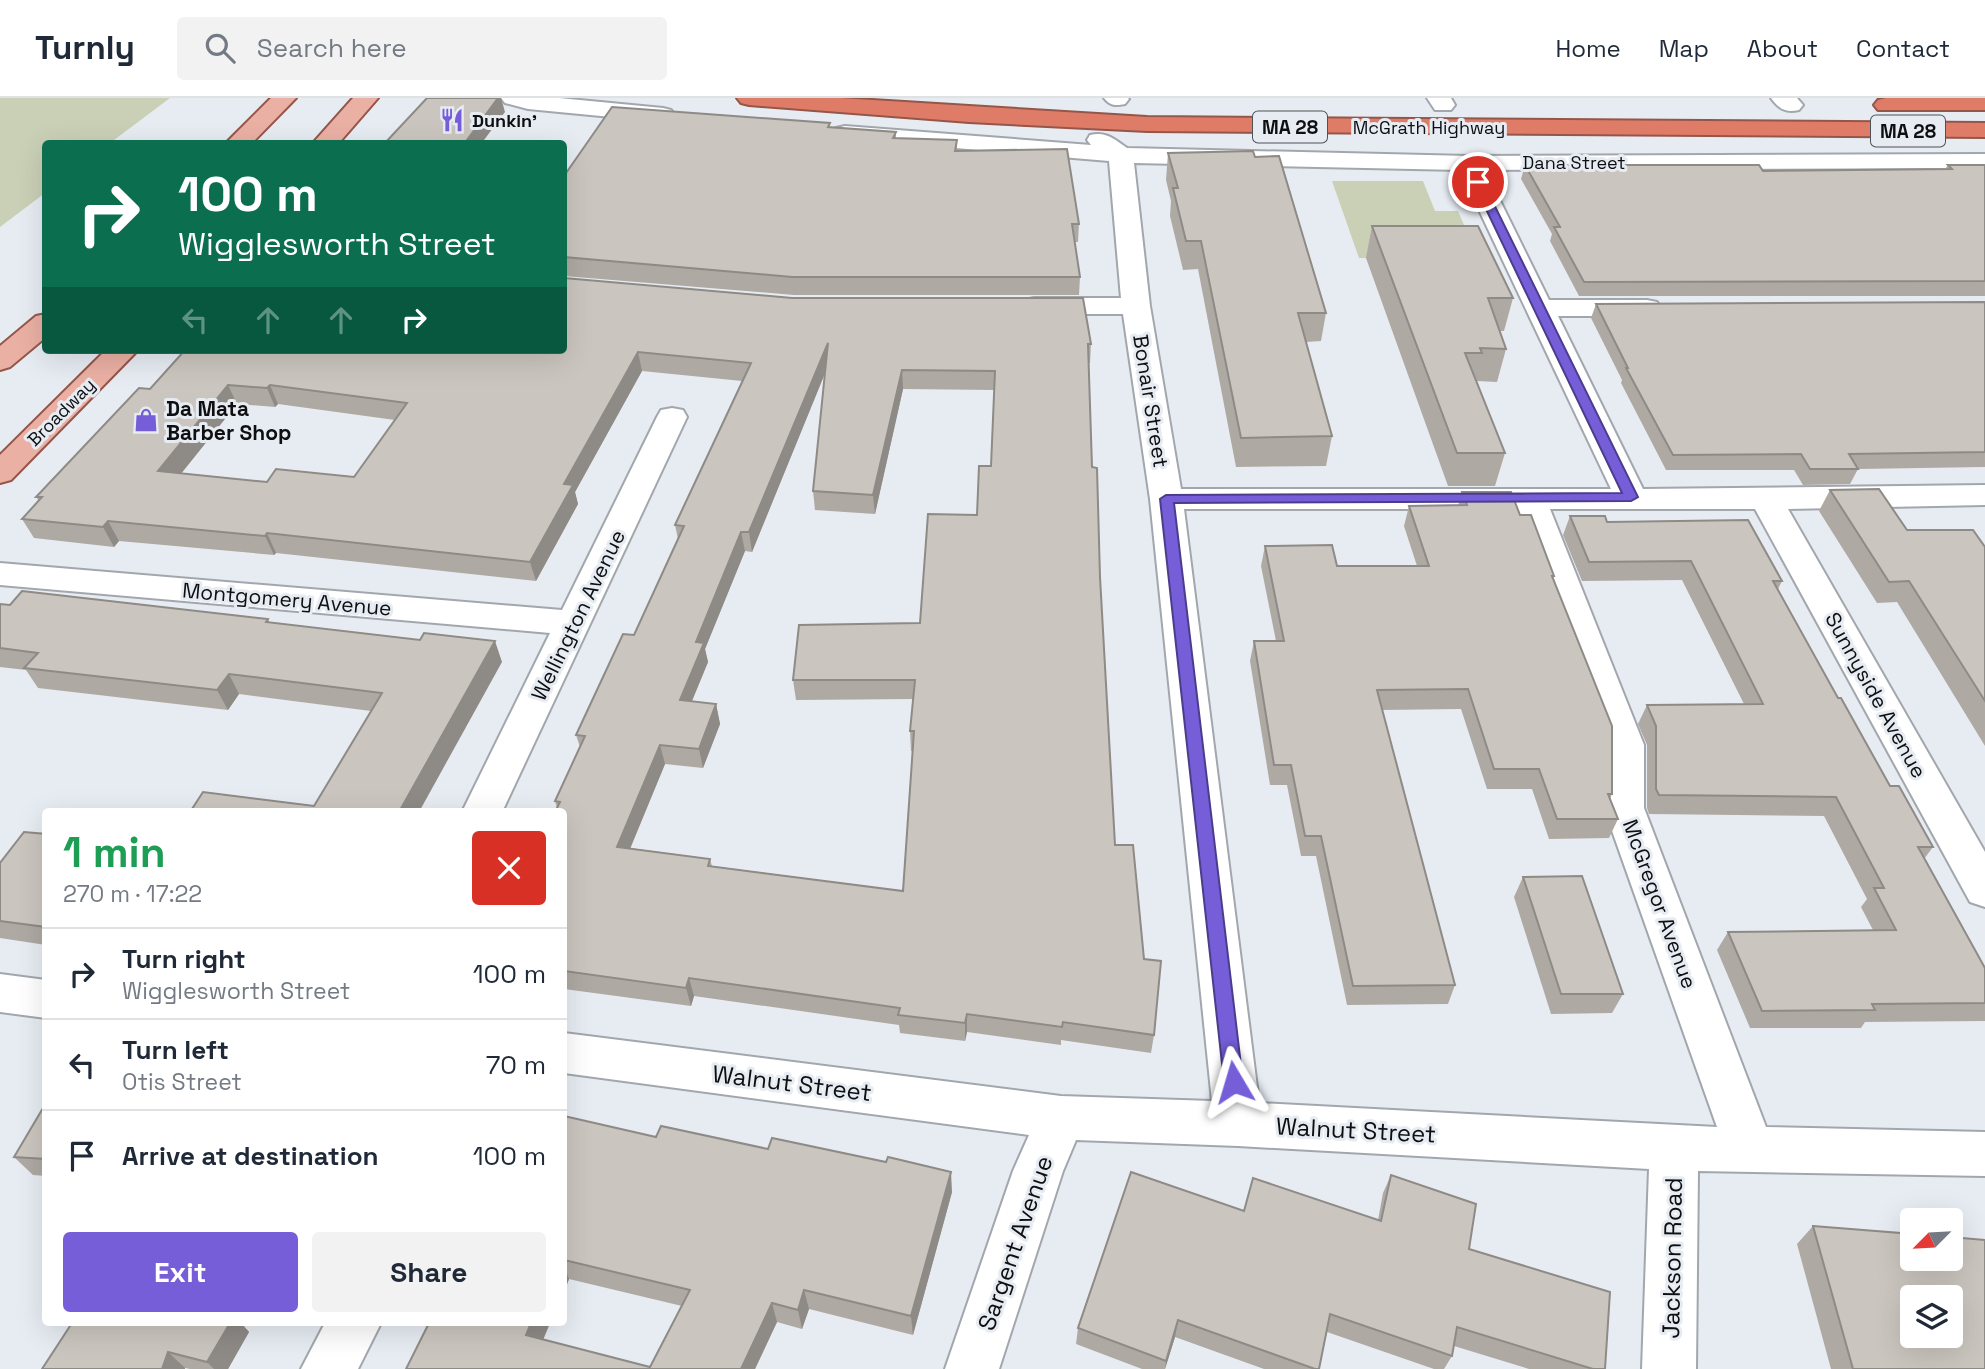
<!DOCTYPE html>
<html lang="en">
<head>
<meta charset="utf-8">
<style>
	body { margin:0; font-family:"Space Grotesk",sans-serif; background:#f2f2f3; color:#1f2937; height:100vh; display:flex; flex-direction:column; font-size:26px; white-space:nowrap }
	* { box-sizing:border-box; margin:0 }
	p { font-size:23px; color:#747a83 }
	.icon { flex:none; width:38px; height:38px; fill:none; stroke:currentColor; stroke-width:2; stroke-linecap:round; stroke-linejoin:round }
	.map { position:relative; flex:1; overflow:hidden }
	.sheet { position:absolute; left:42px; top:710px; width:525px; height:518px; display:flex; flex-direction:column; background:#fff; border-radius:7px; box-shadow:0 7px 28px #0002 }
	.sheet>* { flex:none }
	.top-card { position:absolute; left:42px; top:42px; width:525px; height:214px; border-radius:7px; box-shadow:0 7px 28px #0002; background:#0b6e4f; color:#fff; overflow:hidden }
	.needle { width:46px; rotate:246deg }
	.fabs { position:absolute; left:1900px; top:1110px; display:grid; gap:14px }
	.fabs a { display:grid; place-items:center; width:63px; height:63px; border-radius:7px; background:#fff; box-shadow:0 7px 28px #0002; font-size:35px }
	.pin { position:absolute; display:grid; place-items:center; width:60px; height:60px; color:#fff; margin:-30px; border:4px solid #fff; border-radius:50%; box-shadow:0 2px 7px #0007 }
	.me { position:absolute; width:77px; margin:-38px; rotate:353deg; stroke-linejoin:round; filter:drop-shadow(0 0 5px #0008) }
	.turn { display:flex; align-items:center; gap:24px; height:147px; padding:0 21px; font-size:32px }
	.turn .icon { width:91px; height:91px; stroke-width:2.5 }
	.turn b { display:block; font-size:49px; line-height:60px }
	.lanes { display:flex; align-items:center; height:66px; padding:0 21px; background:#0003; justify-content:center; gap:35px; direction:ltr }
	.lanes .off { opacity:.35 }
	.round { display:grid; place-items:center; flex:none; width:74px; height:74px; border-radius:7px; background:#f2f2f3 }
	.headline { display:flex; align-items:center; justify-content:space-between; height:119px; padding:0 21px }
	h1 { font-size:42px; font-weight:700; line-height:52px; color:#1e9e55 }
	.primary-button { display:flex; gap:14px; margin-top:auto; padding:14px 21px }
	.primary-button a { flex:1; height:80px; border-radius:7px; background:#755ed8; color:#fff; font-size:28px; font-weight:700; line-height:80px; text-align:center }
	.primary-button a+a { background:#f2f2f3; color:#1f2937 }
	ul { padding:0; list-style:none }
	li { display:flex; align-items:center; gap:21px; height:91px; padding:0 21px; border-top:2px solid #e0e1e3 }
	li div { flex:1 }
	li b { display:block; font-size:26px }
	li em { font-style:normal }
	header { display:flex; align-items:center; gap:42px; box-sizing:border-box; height:98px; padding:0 35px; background:#fff; border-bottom:2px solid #e0e1e3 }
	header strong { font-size:33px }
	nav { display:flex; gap:38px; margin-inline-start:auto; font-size:24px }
	.search { width:490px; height:63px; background:#f2f2f3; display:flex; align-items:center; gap:18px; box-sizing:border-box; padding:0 24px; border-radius:7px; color:#747a83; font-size:26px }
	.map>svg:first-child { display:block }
</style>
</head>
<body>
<header>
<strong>Turnly</strong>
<div class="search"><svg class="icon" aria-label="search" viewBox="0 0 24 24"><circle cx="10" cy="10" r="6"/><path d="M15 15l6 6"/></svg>Search here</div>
<nav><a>Home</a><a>Map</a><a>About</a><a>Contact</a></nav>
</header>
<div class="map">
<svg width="1985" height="1271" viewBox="0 0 1985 1271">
	<rect width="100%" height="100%" fill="#e7ecf3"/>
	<g fill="#cad0b6">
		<path d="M0 0H170L110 45 46 46 45 95 0 129Z"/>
		<path d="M1332 83H1423L1435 113H1458L1478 160H1359Z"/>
	</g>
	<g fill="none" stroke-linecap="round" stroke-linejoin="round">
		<g stroke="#a2a7ad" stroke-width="4">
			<g id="minor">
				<path d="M501 0H559L663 10 671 12 675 17 671 22 663 24 528 11 505 5Z"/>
				<path d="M1104 0H1128L1129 1 1125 6C1116 8 1110 8 1104 0Z"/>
				<path d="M1427 0H1451L1455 7 1451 12H1435Z"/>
				<path d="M1771 0H1797L1803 7 1799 12C1786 15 1779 11 1771 0Z"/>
				<path d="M845 28 1091 47 1087 42 1090 37C1106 33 1114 41 1127 50L1469 58 1985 56V70L1485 72 1549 202H1647L1657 204 1661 210 1657 216 1647 218H1558L1643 391 1985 387V407L1788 411 1985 754V809L1970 804 1755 411H1550L1644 647V710L1766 1029 1985 1034V1078L1698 1073 1696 1271H1642L1649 1071 1238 1048 1076 1042 1063 1073 999 1271H945L1013 1073 1029 1037 564 975V935L1061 998 1212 1003 1150 401 1123 216H1034L1024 214 1020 208 1024 202 1034 200H1121L1109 63 836 40 833 35 836 30ZM1134 65 1460 72 1611 391H1181L1150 208ZM1184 411H1517L1606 647 1604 710 1717 1029 1259 1005Z"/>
				<path d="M672 310 683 312 687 319 502 714H462L550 535 0 487V465L562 512 657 319 661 312Z"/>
				<path d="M0 876 46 882V920L0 914Z"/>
				<path d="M325 1225H381L358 1271H301Z"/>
			</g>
		</g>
		<g stroke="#95564a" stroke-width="4">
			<g id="major">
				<path d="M271 0H296L251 46H225Z"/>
				<path d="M353 0H378L338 46H312Z"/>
				<path d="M46 216V239L10 269 0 272V248L36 218Z"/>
				<path d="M106 252H138L11 382 0 385V357Z"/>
			</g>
		</g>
		<g stroke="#95564a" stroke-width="4">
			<g id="highway">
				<path d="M737 0H840L1147 19 1985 25V39L1147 33 969 24 749 7 741 5Z"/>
				<path d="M1886 0H1985V12H1878L1874 7 1878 2Z"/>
			</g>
		</g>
		<use href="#minor" fill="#fff" fill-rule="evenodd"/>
		<use href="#major" fill="#ebb0a4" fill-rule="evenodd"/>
		<use href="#highway" fill="#de7c68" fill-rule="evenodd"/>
	</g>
	<g fill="#afa9a4" fill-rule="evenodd">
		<path d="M830 25V29L896 34V40L957 42V53L1079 126 1078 144H1075L1080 179 1079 197H794L564 178V78Z"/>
		<path d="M1168 55 1255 59 1326 215 1321 243 1306 244 1332 338 1326 368 1236 369 1198 171 1183 172 1170 118 1171 103 1166 82Z"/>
		<path d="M1525 67 1763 73 1945 71 1948 67H1985V198H1579L1550 143 1552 136 1521 81Z"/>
		<path d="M1372 128 1513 200 1504 233H1499L1506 251 1497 284 1477 283 1505 355 1495 388H1448L1366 160Z"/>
		<path d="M1985 204V369L1858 371 1850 386 1803 387 1794 372H1666L1621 285 1622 282 1591 220 1596 206Z"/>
		<path d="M1091 246 1090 265H1088L1092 369 1100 479 1115 747 1144 861 1154 937 1151 955 1061 942V947L967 934 965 943 900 935 899 927 694 898 691 908 564 891V714L557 710 555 703 580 649 576 637 634 537 678 441 675 427 742 283 642 273 575 394 578 406 536 483 276 455 274 457 119 443 114 449 34 440 22 421 39 403 36 399 150 291 195 253ZM825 275 813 393 815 412 875 416 903 291 994 292 991 368 977 417 920 525 793 582 796 602 913 601 910 633 911 653H913L903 793 712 768 710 761 630 750 665 666 703 670 720 626 716 606 692 603 708 564 705 551 745 453 752 454ZM237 306 275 309 278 306 395 322 354 379 267 384 181 375Z"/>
		<path d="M1830 392 1907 432 1985 449V648L1897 504 1877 505 1819 413Z"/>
		<path d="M1462 394 1520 417 1554 478 1553 481 1612 696 1610 701 1618 721 1609 740 1549 741 1532 691H1487L1461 611 1382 612 1455 887 1448 906 1347 907 1316 758H1301L1287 687H1270L1250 563 1254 543H1276L1261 468 1265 448 1337 468H1417L1404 428 1409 408H1458Z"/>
		<path d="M1570 418 1607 424 1782 483 1778 491 1838 600 1890 688 1933 749 1924 761 1985 870V923L1865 924 1861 930H1750L1717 852 1728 834 1873 832 1861 809 1867 801 1824 718 1649 716 1647 710V647L1638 626 1647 607 1744 606 1682 482 1582 483 1563 437Z"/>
		<path d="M0 506 268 521 270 525 502 564 314 708 371 613 239 596 228 612 38 590 26 572 0 569Z"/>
		<path d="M46 736V847L0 840V765Z"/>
		<path d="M1523 779 1623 896 1612 915 1551 916 1514 799Z"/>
		<path d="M46 1005V1078L33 1077 14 1059Z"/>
		<path d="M564 1018 656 1039 952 1094 913 1237 809 1211 802 1231 777 1224 755 1271H406L429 1225H550L543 1242 650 1269 682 1208 569 1181 564 1194Z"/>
		<path d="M1391 1077 1469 1151 1605 1271H1529L1454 1248 1452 1258 1444 1271H1434L1327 1234 1319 1271H1264L1175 1239 1165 1271H1142L1076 1246 1078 1230 1244 1113 1378 1122 1383 1095Z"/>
		<path d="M1813 1128 1985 1271H1831L1797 1146Z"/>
		<path d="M72 1225H241L249 1234 228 1271H190L185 1270V1271H42Z"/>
	</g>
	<g fill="#8e8a86">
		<path d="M498 0H501L505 14 481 46H464Z"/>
		<path d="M828 245 830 263 752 454 749 434Z"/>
		<path d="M638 254 642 273 575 394 578 406 536 483 530 464 564 386Z"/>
		<path d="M902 272 903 291 875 416 873 397Z"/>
		<path d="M228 287 237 306 168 392 158 373Z"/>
		<path d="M270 287 278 306 275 309 267 290Z"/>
		<path d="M108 423 119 443 114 449 103 429Z"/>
		<path d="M741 434 745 453 705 551 708 564 684 622 680 602 696 544Z"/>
		<path d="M267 435 276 455 274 457 265 438Z"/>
		<path d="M495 543 502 564 419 714H399Z"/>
		<path d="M229 576 239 596 228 612 217 592Z"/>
		<path d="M716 606 720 626 703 670 699 651Z"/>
		<path d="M660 647 665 666 623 768 617 749Z"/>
		<path d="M689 880 694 898 691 908 686 890Z"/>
		<path d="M967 916V934L965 943V925Z"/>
		<path d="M951 1074 952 1094 913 1237 911 1218Z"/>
		<path d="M564 1169 569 1181 564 1194Z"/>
		<path d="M804 1192 809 1211 802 1231 798 1212Z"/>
		<path d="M772 1205 777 1224 755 1271H741Z"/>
		<path d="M1178 1222 1175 1239 1165 1271 1166 1263Z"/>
		<path d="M230 1225H241L249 1234 228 1271H214L207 1264Z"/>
		<path d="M531 1225H550L537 1256 526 1237Z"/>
		<path d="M168 1254 185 1270V1271H162Z"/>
	</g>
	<g fill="#cbc5bf" stroke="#8e8a86" stroke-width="2" fill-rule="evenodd">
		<path d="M427 0H498L464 46H384Z"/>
		<path d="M612 9 830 25 828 29 896 34 893 40 957 42 955 53 1067 51 1079 126H1072L1080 179H792L564 159V78Z"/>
		<path d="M1253 53 1255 59 1279 58 1326 215H1298L1332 338 1241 340 1201 143H1186L1173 90H1178L1168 55Z"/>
		<path d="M1525 67H1759L1763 73 1952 71 1948 67H1985V183L1584 184 1554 129H1560Z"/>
		<path d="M1372 128H1478L1513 200H1488L1506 251 1480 250 1482 255H1465L1505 355H1457Z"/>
		<path d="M564 180 792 200H1083L1091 246H1088L1092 369 1097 370 1100 479 1115 747H1133L1144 861 1161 863 1154 937 1063 924 1062 929 967 916 965 925 898 917 900 910 689 880 686 890 564 873V714H555L560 704 555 703 585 638 576 637 623 536 634 537 684 428 675 427 751 265 638 254 564 386 573 387 530 464 267 435 265 438 108 423 103 429 22 421 42 399H36L139 290 150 291 185 252H564ZM828 245 813 393 873 397 902 272 995 273 991 368H979L977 417 928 416 920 525 799 527 793 582H915L910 633H914L903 793 708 768 710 761 617 749 660 647 699 651 716 606 680 602 704 545 696 544 741 434H749ZM228 287 267 290 270 287 407 305 354 379 276 371 267 384 158 373Z"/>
		<path d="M1985 204V354L1849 356 1858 371H1810L1801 356 1673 357 1626 270H1628L1596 206Z"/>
		<path d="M1879 391 1907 432H1973L1985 449V603L1909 483 1889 484 1830 392Z"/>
		<path d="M1462 394H1511L1520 417H1531L1554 478H1552L1612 628V696H1608L1618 721H1557L1539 671H1494L1468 591 1377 592 1455 887 1353 888 1321 738H1305L1291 667H1274L1254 543H1284L1265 448 1332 447 1337 468H1429L1409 408 1467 407Z"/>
		<path d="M1570 418H1605L1607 424 1748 422 1782 483H1773L1838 600H1841L1890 688H1899L1933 749H1918L1985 870V905L1872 906 1875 912 1762 913 1728 834 1896 832 1874 790H1884L1836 699 1659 697 1656 691V628L1647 607 1763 606 1691 463 1589 464Z"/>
		<path d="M22 493 268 521 266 524 420 542 424 535 495 543 399 714H190L203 694 314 708 382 595 229 576 217 592 24 570 38 555 0 550V506L10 507Z"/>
		<path d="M24 734 46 736V829L0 823V765Z"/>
		<path d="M1582 778 1623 896H1561L1523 779Z"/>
		<path d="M46 1005V1061L14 1059Z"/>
		<path d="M564 1018 656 1039 661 1028 768 1051 772 1040 886 1064 888 1059 951 1074 911 1218 804 1192 798 1212 772 1205 741 1271H406L429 1225H531L526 1237 650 1269 690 1192 564 1162Z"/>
		<path d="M1131 1074 1244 1113 1253 1080 1381 1123 1391 1077 1476 1106 1469 1151 1610 1194 1605 1271H1593L1457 1229 1452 1258 1330 1216 1319 1271H1315L1178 1222 1166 1263 1078 1230Z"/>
		<path d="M1813 1128 1913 1136V1160H1951V1139L1985 1142V1271H1853ZM1913 1199H1951V1237H1913Z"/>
		<path d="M72 1225H230L207 1264 168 1254 162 1271H42Z"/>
	</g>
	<path fill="#755ed8" stroke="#4c3d8c" stroke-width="2" d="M1475 82 1483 84 1638 399 1631 403 1174 405 1243 984 1240 990 1234 992 1227 990 1224 984 1160 401 1166 397 1622 395 1473 84Z"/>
	<defs>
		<g id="restaurant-bare" transform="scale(1.89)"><path d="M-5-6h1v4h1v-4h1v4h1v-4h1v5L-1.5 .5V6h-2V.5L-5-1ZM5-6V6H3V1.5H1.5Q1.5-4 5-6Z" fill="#755ed8" stroke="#e7ecf3" stroke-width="2.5" paint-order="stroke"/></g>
		<g id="shop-bare" transform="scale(1.89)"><path d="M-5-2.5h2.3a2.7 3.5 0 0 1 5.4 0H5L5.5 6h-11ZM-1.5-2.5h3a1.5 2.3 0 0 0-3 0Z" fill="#755ed8" stroke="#e7ecf3" stroke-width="2.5" paint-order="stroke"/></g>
	</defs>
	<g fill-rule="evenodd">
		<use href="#restaurant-bare" x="452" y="22"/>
		<use href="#shop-bare" x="146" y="322"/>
	</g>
	<g text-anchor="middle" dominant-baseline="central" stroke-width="6" stroke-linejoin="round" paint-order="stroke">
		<g font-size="18" font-weight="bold" fill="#0d0f11" stroke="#e7ecf3" text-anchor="start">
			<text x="472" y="22">Dunkin'</text>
		</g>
		<g font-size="18" fill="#0d0f11" stroke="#e7ecf3">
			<text x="1429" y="29">McGrath Highway</text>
			<text x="1574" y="64">Dana Street</text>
			<text transform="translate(61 314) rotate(-45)">Broadway</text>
		</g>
		<g fill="#e7ecf3" stroke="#4e5155" stroke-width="2">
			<rect x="1253" y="13.5" width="74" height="31" rx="5"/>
			<rect x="1871" y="17.5" width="74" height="31" rx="5"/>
		</g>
		<g font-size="19" font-weight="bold" fill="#0d0f11">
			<text x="1290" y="29">MA 28</text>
			<text x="1908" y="33">MA 28</text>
		</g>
		<g font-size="21" fill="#0d0f11" stroke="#e7ecf3">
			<text transform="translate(1151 303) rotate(81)">Bonair Street</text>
			<text transform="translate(287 501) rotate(5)">Montgomery Avenue</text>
			<text transform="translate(578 517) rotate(-64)">Wellington Avenue</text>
			<text transform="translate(1876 597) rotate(61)">Sunnyside Avenue</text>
			<text transform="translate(1660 806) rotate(70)">McGregor Avenue</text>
		</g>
		<g font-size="21" font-weight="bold" fill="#0d0f11" stroke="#e7ecf3" text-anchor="start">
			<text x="166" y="310">Da Mata<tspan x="166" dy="24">Barber Shop</tspan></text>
		</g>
		<g font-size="24" fill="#0d0f11" stroke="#e7ecf3">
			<text transform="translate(792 985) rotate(7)">Walnut Street</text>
			<text transform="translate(1356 1032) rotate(3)">Walnut Street</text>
			<text transform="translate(1015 1145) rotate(-71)">Sargent Avenue</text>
			<text transform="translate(1672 1160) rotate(-89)">Jackson Road</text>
		</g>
	</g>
</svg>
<div class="fabs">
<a><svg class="needle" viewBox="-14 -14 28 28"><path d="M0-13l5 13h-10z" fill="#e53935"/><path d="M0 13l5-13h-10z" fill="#747a83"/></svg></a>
<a><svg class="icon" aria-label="layers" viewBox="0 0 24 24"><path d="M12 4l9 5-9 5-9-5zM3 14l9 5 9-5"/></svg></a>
</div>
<div class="pin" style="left:1478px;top:84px;background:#d93025"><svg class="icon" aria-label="arrive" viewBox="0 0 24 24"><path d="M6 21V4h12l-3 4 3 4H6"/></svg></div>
<svg class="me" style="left:1234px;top:984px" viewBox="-20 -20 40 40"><path d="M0-17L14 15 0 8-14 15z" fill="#755ed8" stroke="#fff" stroke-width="4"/></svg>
<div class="top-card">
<div class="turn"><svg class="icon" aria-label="right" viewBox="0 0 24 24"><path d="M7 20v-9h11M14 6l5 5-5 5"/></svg><div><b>100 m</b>Wigglesworth Street</div></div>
<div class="lanes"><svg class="icon off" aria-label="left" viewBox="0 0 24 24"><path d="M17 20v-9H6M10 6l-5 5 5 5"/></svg><svg class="icon off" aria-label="ahead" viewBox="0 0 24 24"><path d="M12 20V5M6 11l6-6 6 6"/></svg><svg class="icon off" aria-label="ahead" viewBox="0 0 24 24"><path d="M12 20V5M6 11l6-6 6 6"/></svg><svg class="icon" aria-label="right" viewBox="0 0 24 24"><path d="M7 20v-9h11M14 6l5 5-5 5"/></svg></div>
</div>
<section class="sheet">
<div class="headline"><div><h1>1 min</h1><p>270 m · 17:22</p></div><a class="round" style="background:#d93025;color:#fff"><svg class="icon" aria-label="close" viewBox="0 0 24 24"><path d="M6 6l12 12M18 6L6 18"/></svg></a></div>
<ul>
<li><svg class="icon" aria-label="right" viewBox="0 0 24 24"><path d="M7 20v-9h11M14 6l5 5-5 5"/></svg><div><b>Turn right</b><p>Wigglesworth Street</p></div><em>100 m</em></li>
<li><svg class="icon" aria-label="left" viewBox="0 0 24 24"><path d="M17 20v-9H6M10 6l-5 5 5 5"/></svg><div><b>Turn left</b><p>Otis Street</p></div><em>70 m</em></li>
<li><svg class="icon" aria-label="arrive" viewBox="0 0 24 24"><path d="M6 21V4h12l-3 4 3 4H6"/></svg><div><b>Arrive at destination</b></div><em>100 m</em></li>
</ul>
<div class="primary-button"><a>Exit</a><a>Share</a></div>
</section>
</div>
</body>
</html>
